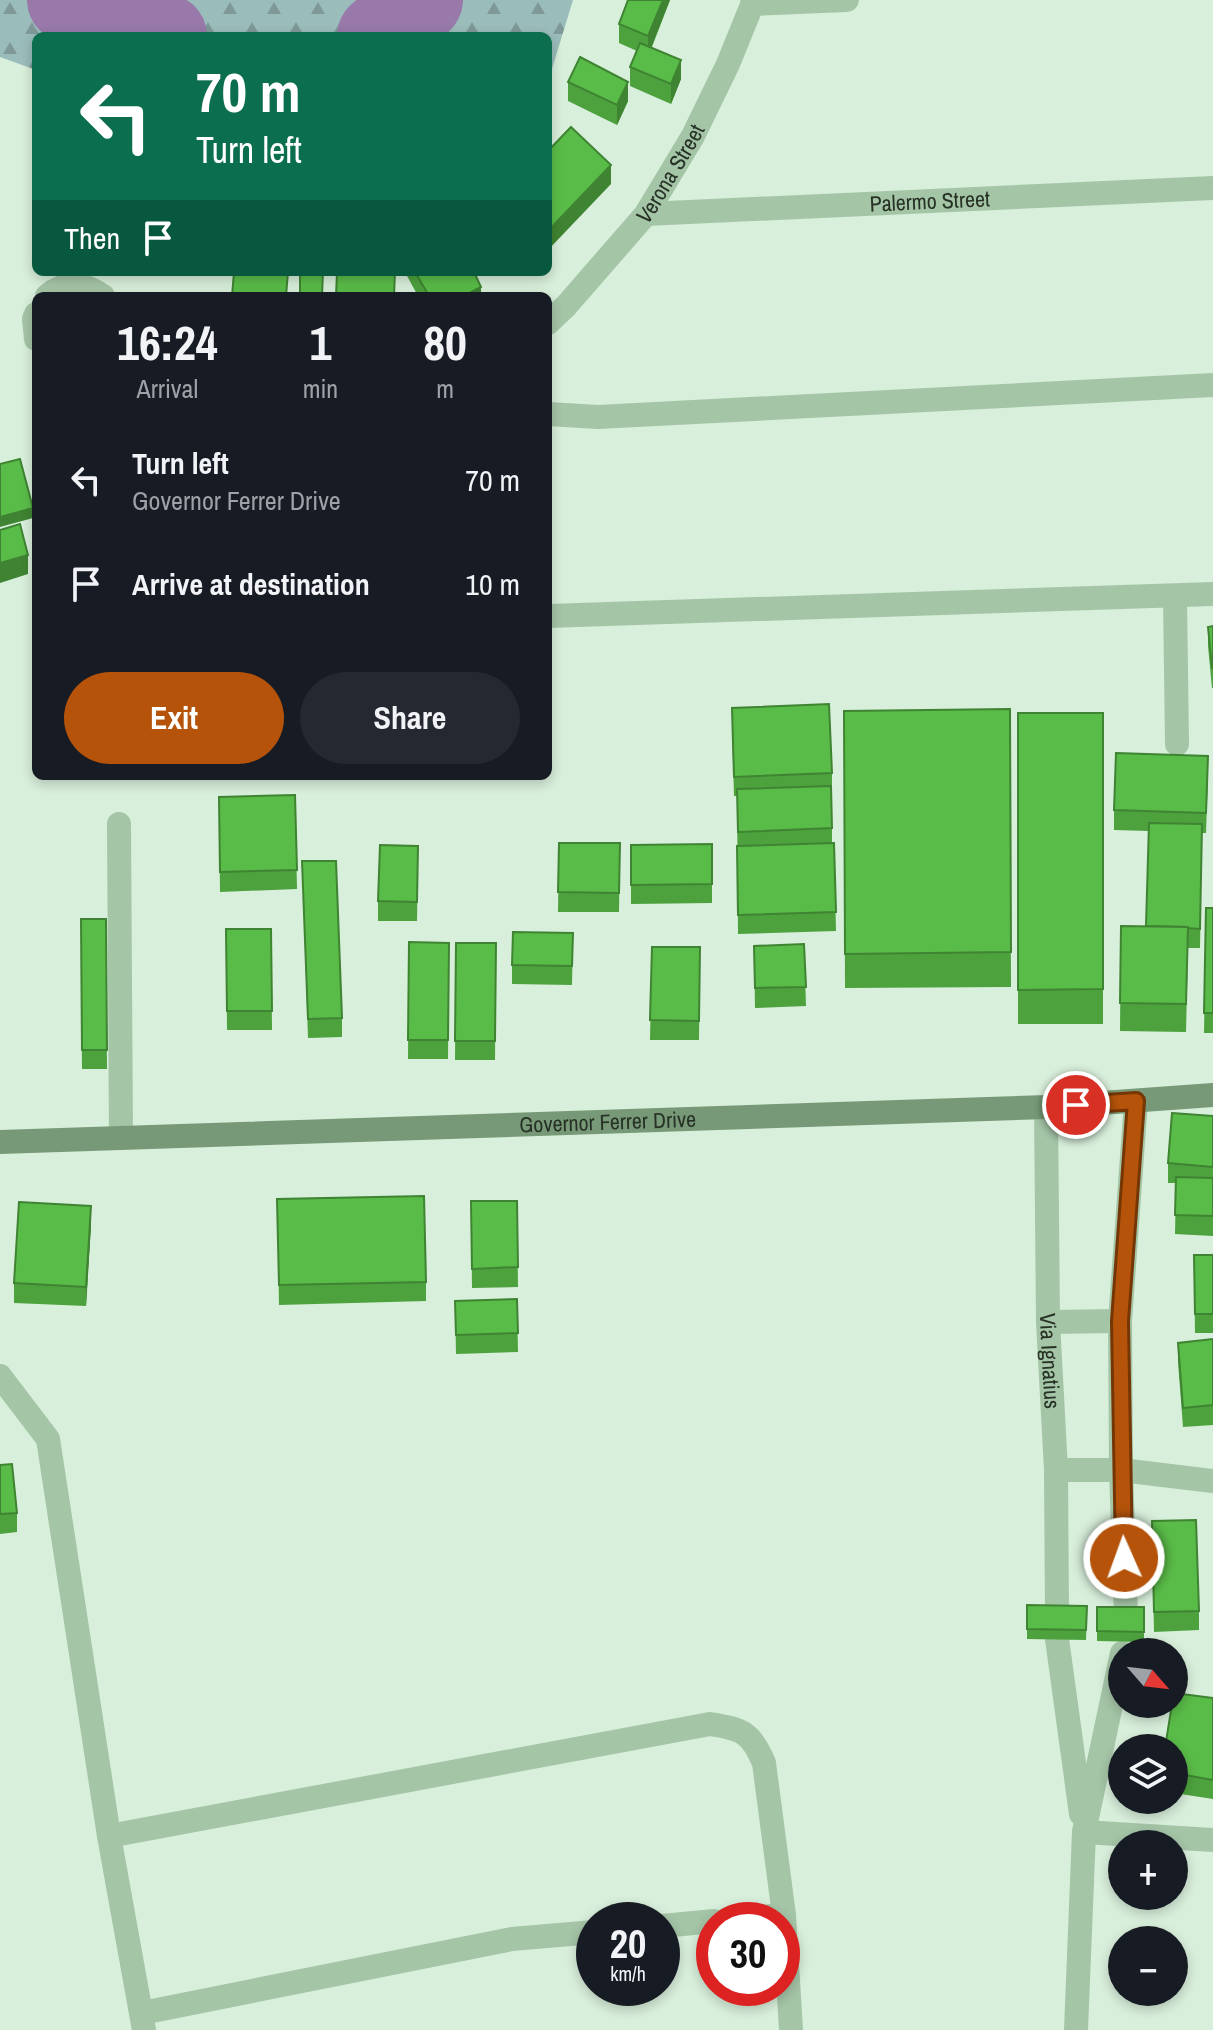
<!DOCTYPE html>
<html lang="en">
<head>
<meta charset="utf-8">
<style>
	body { margin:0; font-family:"Archivo Narrow",sans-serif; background:#242831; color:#f1f3f6; height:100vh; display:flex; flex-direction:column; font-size:30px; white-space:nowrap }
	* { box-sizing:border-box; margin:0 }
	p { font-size:26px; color:#9ea1a6 }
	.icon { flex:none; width:44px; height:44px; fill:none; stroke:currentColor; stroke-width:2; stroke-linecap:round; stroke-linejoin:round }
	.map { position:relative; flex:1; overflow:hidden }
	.details { position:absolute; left:32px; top:292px; width:520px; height:488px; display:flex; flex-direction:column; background:#171b24; border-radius:12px; box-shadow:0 4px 12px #0003 }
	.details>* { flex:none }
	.top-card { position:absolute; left:32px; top:32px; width:520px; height:244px; border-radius:12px; box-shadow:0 4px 12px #0003; background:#0b6e4f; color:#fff; overflow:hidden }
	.needle { width:52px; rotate:118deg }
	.buttons { position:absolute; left:1108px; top:1638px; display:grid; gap:16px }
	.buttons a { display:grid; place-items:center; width:80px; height:80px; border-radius:50%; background:#171b24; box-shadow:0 4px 12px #0003; font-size:40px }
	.speed { position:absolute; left:576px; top:1902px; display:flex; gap:16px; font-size:40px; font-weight:700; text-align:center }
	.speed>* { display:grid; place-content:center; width:104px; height:104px; border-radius:50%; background:#171b24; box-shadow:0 4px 12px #0003; line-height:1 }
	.speed small { font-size:20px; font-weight:400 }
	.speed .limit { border:12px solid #d22; background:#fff; color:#111 }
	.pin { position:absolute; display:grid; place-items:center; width:68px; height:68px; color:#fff; margin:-34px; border:4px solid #fff; border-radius:50%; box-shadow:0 2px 8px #0007 }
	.me { position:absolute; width:88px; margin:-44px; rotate:358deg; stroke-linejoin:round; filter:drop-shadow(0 0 6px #0008) }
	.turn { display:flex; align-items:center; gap:28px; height:168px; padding:0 32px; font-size:36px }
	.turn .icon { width:104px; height:104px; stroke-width:2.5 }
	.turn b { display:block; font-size:56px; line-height:68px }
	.then { display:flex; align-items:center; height:76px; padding:0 32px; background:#0003; gap:16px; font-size:30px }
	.eta { display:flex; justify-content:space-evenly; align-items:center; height:136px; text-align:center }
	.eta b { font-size:48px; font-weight:700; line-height:56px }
	.action { display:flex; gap:16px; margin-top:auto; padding:16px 32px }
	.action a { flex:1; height:92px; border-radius:48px; background:#b45309; color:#fff; font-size:32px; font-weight:700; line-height:92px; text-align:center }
	.action a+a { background:#242831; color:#f1f3f6 }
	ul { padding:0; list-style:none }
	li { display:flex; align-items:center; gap:24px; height:104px; padding:0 32px }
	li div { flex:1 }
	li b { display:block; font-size:30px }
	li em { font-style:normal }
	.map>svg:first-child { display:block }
</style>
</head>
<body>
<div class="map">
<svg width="1213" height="2030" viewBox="0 0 1213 2030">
	<defs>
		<pattern id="forest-firs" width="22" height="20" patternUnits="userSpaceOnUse" patternTransform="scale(2)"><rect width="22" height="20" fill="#9abcba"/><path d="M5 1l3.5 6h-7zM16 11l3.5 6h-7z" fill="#7e9997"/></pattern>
	</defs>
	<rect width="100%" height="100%" fill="#d8efdb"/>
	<path fill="url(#forest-firs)" d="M0 0H573L548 82V36H36V70L0 57Z"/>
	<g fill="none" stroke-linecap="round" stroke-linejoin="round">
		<g stroke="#9879a9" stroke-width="84">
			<path d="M69 0 165 36"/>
			<path d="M379 36 421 0"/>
		</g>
		<path stroke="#a5c5a7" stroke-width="24" d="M119 824 121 1138"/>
		<g stroke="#a5c5a7" stroke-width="24">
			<path d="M752 4 847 0"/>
			<path id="s1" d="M646 214 1213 188"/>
			<path d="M47 296C65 280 85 283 103 296"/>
			<path d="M36 314 34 319 36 339"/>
			<path id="s2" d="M548 323 566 306 646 214 693 136 728 64 754 0"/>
			<path d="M548 414 598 417 1213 385"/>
			<path d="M1175 597 1177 744"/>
			<path d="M548 616 1213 594"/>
			<path id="s3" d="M1046 1107 1048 1322 1056 1470 1057 1615"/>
			<path d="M1048 1322 1120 1321"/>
			<path d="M0 1376 48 1439 109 1836 144 2030"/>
			<path d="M1056 1470H1121L1213 1481"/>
			<path d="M1126 1617 1121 1470 1120 1321 1136 1101"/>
			<path d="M1057 1639 1081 1814"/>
			<path d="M1084 1832 1213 1840"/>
			<path d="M109 1836 710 1724C742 1729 751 1732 764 1763L784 1915 791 2030"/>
			<path d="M726 1920 784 1915"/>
			<path d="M662 1926 714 1921"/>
			<path d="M142 2013 512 1939 594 1932"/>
			<path d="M1076 2030 1084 1832 1122 1653"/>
		</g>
		<path stroke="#789977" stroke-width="24" id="s4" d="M0 1142 1046 1107 1213 1095"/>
	</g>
	<g fill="#4da23e">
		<path d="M670 0 652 47 681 79 671 104 630 86V67L637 51 619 43V24Z"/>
		<path d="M568 82 628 101 617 125 568 101Z"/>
		<path d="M406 272H474L481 296H418L406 274Z"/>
		<path d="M1213 626V688H1212L1208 646V627Z"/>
		<path d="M1010 709 1011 987 845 988 844 711Z"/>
		<rect x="1018" y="713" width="85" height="311"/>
		<path d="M732 727 832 773V843H834L836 931 738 934 737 796H734Z"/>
		<path d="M1208 776 1206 833H1202L1200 948H1188L1186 1032 1120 1031 1121 926H1146L1149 831 1114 830V810Z"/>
		<path d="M295 795 297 889 220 892 219 797Z"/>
		<path d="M559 843H620L619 912H558Z"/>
		<path d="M712 844V903L631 904V845Z"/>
		<path d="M418 846 417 921H378V901Z"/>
		<path d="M302 861 342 1018V1037L308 1038Z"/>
		<path d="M1206 908H1213V1033H1204Z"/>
		<path d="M81 919H106L107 1069H82Z"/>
		<path d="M226 929H271L272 1030H227Z"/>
		<path d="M573 933 572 985 512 984V965Z"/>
		<path d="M409 942 449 943 448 1059H408Z"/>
		<path d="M456 943H496L495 1060H455Z"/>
		<path d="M804 944 806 1006 755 1008 754 946Z"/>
		<path d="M652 947H700L699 1040H650Z"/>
		<path d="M1213 1116V1236L1175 1234 1176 1183H1168V1163Z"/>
		<path d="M277 1199 426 1282V1301L279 1305Z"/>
		<path d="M471 1201H517L518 1287 472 1288Z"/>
		<path d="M91 1225 86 1306 14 1303V1283Z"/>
		<path d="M1194 1255H1213V1333H1195Z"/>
		<path d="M517 1299 518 1352 456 1354 455 1301Z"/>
		<path d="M1213 1339V1425L1183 1427 1178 1362V1343Z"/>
		<path d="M0 1465 17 1513V1532L0 1534Z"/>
		<path d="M1152 1540 1199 1611V1630L1154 1632Z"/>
		<path d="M1027 1605 1087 1606 1086 1640 1027 1639Z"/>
		<path d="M1097 1607H1144V1642L1097 1641Z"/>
		<path d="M1213 1698V1799L1174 1793V1748Z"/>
	</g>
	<g fill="#3f8432">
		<path d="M663 0H670L648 55V36Z"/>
		<path d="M681 60V79L671 104V84Z"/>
		<path d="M628 82V101L617 125V105Z"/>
		<path d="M611 165V184L548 250V231Z"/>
		<path d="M481 287V296H464Z"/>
		<path d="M33 508V518L0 527V517Z"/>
		<path d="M28 555V574L0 583V563Z"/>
		<path d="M91 1206V1225L86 1306V1287Z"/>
	</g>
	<g fill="#5abc48" stroke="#3f8432" stroke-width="2">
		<path d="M628 0H663L648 36 619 24Z"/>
		<path d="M640 43 681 60 671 84 630 67Z"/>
		<path d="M580 57 628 82 617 105 568 82Z"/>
		<path d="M571 127 611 165 548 231V151Z"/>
		<path d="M234 272H288L286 296H232Z"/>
		<path d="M300 272H323L322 296H300Z"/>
		<path d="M337 272H395L394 296H336Z"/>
		<path d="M415 272H474L481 287 464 296H429Z"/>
		<path d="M20 459 33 508 0 517V464Z"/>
		<path d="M20 524 28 555 0 563V530Z"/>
		<path d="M1213 626V668H1212L1208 627Z"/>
		<path d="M829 704 832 773 734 777 732 708Z"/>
		<path d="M1010 709 1011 952 845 954 844 711Z"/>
		<path d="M1018 713H1103V989L1018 990Z"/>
		<path d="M1116 753 1208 756 1206 813 1114 810Z"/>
		<path d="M831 786 832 828 738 832 737 789Z"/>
		<path d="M295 795 297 870 220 872 219 797Z"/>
		<path d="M1149 823 1202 824 1200 929 1188 928V927L1146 926Z"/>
		<path d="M559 843H620L619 893 558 892Z"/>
		<path d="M834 843 836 912 738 915 737 846Z"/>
		<path d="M712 844V884L631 885V845Z"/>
		<path d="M380 845 418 846 417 902 378 901Z"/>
		<path d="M302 861H336L342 1018 308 1019Z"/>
		<path d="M1206 908H1213V1013H1204Z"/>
		<path d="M81 919H106L107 1050H82Z"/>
		<path d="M1121 926 1188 927 1186 1004 1120 1003Z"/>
		<path d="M226 929H271L272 1011H227Z"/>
		<path d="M513 932 573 933 572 966 512 965Z"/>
		<path d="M409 942 449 943 448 1040H408Z"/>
		<path d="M456 943H496L495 1041H455Z"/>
		<path d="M804 944 806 987 755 988 754 946Z"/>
		<path d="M652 947H700L699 1021 650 1020Z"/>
		<path d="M1172 1113 1213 1116V1167L1168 1163Z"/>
		<path d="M1176 1177 1213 1178V1216L1175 1215Z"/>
		<path d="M424 1196 426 1282 279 1285 277 1199Z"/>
		<path d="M471 1201H517L518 1267 472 1269Z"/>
		<path d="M19 1202 91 1206 86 1287 14 1283Z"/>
		<path d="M1194 1255H1213V1314H1195Z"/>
		<path d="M517 1299 518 1333 456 1335 455 1301Z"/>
		<path d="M1213 1339V1405L1183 1408 1178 1343Z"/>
		<path d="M12 1464 17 1513 0 1514V1465Z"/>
		<path d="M1196 1520 1199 1611 1154 1612 1152 1521Z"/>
		<path d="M1027 1605 1087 1606 1086 1630 1027 1629Z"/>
		<path d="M1097 1607H1144V1632L1097 1631Z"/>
		<path d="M1174 1693 1213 1698V1780L1174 1773V1748H1165L1172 1704H1174Z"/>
	</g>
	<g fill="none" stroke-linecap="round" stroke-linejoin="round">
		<g stroke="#753606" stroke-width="20">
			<path id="route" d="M1076 1105 1136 1101 1120 1321 1124 1558"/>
		</g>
		<use href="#route" stroke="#b45309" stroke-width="14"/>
	</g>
	<g text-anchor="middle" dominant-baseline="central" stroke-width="6" stroke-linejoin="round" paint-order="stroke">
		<g font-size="22" fill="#273226" stroke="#e4f7e6">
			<text stroke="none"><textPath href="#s2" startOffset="194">Verona Street</textPath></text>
			<text stroke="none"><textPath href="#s1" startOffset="284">Palermo Street</textPath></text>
			<text stroke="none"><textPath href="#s4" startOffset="608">Governor Ferrer Drive</textPath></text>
			<text stroke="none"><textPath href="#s3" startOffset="254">Via Ignatius</textPath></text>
		</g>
	</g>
</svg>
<div class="buttons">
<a><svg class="needle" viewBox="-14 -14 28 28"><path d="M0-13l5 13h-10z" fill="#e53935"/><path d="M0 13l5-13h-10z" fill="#9ea1a6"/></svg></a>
<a><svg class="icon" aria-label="layers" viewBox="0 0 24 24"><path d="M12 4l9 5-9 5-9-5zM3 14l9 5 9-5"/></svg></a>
<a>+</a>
<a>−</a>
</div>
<div class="speed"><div>20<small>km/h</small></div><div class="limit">30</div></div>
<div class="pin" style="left:1076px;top:1105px;background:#d93025"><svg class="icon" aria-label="arrive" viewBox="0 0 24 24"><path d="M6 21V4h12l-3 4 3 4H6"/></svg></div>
<svg class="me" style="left:1124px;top:1558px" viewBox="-20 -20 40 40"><circle r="17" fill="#b45309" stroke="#fff" stroke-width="3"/><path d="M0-11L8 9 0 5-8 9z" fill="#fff"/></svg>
<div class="top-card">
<div class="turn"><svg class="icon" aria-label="left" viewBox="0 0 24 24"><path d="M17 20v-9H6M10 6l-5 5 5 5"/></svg><div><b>70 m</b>Turn left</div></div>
<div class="then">Then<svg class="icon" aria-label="arrive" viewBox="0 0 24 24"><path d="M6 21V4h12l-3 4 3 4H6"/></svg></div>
</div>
<section class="details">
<div class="eta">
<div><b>16:24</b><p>Arrival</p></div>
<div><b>1</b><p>min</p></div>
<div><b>80</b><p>m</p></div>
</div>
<ul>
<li><svg class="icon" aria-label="left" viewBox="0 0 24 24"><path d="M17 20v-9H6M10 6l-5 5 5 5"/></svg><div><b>Turn left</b><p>Governor Ferrer Drive</p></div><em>70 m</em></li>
<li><svg class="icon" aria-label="arrive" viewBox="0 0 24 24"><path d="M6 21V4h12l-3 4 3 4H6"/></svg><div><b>Arrive at destination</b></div><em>10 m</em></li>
</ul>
<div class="action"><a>Exit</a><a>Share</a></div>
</section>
</div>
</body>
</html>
